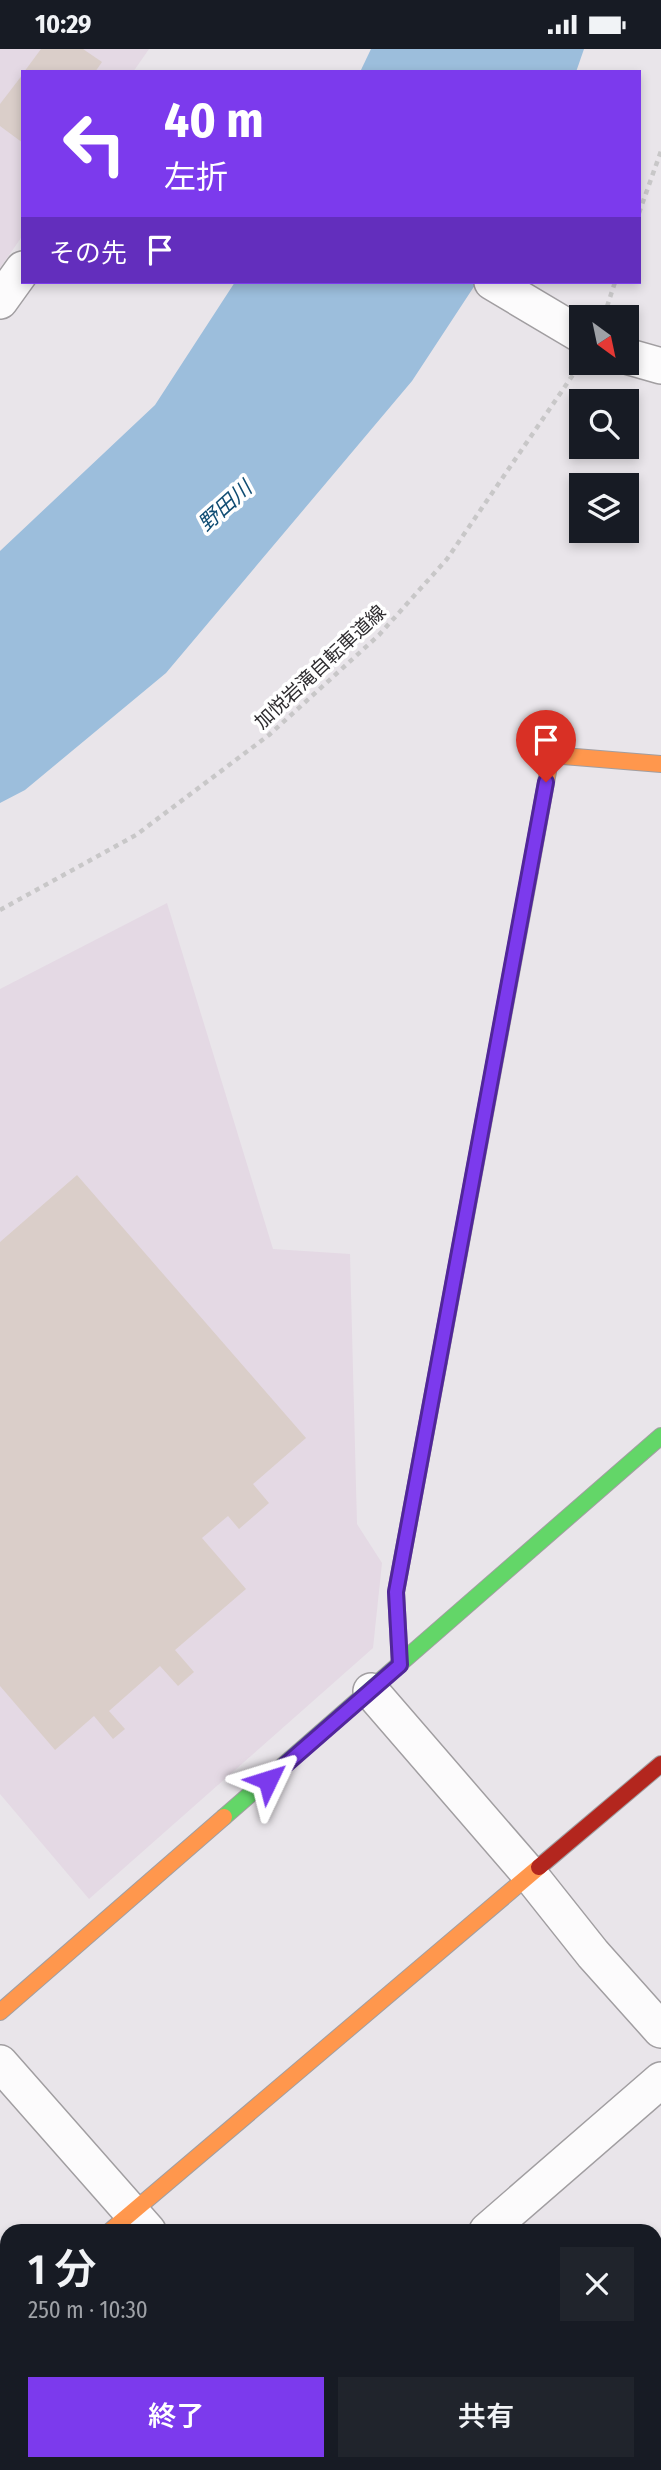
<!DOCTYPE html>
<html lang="ja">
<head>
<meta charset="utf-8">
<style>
	body { margin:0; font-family:"Fira Sans Condensed","Noto Sans JP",sans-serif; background:#20242c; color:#f1f3f6; height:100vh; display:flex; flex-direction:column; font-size:26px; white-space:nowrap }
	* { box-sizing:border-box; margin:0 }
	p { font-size:23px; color:#9ea1a6 }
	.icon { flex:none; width:38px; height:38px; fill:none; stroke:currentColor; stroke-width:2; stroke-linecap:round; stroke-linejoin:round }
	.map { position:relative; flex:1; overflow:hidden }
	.sheet { position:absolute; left:0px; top:2175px; width:662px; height:247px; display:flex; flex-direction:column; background:#171b24; border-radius:21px 21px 0 0; box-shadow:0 4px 10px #0003 }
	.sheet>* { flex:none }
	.guide { position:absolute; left:21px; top:21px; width:620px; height:214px; border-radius:0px; box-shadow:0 4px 10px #0003; background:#7c3aed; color:#fff; overflow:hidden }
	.needle { width:46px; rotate:147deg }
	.controls { position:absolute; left:569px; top:256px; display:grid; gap:14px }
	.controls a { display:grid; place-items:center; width:70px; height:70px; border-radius:0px; background:#171b24; box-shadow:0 4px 10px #0003; font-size:35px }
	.pin { position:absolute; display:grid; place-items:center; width:60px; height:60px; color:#fff; margin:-72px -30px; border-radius:50% 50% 50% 0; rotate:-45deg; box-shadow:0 0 7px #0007 }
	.pin .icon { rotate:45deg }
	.me { position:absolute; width:77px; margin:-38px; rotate:49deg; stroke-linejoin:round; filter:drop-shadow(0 0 5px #0008) }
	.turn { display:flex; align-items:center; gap:24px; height:147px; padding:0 28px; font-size:32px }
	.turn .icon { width:91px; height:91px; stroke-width:2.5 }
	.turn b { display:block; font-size:49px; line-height:60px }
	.then { display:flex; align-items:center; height:66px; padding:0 28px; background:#0003; gap:14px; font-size:26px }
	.round { display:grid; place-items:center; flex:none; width:74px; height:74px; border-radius:0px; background:#20242c }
	.summary { display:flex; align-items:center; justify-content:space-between; height:119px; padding:0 28px }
	h1 { font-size:42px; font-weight:600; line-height:52px }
	.action { display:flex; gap:14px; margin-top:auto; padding:14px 28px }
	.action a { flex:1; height:80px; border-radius:0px; background:#7c3aed; color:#fff; font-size:28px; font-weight:600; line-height:80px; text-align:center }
	.action a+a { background:#20242c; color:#f1f3f6 }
	.status { display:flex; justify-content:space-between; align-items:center; height:49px; padding:0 35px; background:#171b24; direction:ltr }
	.status svg { height:19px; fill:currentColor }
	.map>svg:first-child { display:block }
</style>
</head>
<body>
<div class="status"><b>10:29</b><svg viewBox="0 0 49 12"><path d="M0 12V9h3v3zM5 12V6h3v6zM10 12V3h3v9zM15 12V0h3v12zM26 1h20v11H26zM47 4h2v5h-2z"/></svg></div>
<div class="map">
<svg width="661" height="2421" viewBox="0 0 661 2421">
	<rect width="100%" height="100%" fill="#e9e5ea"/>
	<g fill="#e4d9e4">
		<path d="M0 0H149L133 23H23V186L0 219Z"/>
		<path d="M167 854 273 1200 350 1205 357 1475 382 1514 373 1599 89 1850 0 1745V940Z"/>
	</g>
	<g fill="#9cbedc">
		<path d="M371 0H584L576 23H360Z"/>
		<path d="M235 233H477L412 332 166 624 25 741 0 754V502L155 356Z"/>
	</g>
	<g fill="#dacec9">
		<path d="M41 0H83L102 13 95 23H24Z"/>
		<path d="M23 25V94L0 77V55Z"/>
		<path d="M77 1126 306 1389 253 1435 269 1454 239 1480 228 1467 202 1489 246 1540 175 1601 194 1623 178 1637 160 1617 109 1662 125 1680 113 1690 94 1667 55 1701 0 1637V1193Z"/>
	</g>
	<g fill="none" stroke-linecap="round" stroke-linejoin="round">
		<g stroke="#a19ea1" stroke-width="38">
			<g id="street">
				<path d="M492 233 581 286"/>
				<path d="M0 252 23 220"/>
				<path d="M626 307 661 317"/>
				<path d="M371 1642 531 1827 593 1905 661 1981"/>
				<path d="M0 2014 148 2182"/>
				<path d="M487 2182 661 2031"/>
				<path d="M0 2283 7 2277"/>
				<path d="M354 2415 359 2421"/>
				<path d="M213 2421 220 2415"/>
			</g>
		</g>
		<g stroke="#a19ea1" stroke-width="18">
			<g id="fast">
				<path d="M439 1312 530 822"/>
				<path d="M224 1768 661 1387"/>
			</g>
		</g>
		<g stroke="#a19ea1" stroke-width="18">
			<g id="slow">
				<path d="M530 822 551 706 661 715"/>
				<path d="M400 1616 396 1543 439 1312"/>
				<path d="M0 1963 224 1768"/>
				<path d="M110 2182 539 1818"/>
			</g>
		</g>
		<g stroke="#a19ea1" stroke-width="18">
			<path id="jam" d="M539 1818 661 1715"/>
		</g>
		<g stroke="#c8c7c8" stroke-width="4.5" stroke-dasharray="5 5" stroke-linecap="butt">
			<path d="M639 164 661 102"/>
			<path d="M604 267 615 233"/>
			<path d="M0 861 136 786 269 686 379 586 447 510 579 317"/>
		</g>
		<use href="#street" stroke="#fcfbfc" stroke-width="35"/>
		<use href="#fast" stroke="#63d668" stroke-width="16"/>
		<use href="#slow" stroke="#ff974d" stroke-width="16"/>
		<use href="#jam" stroke="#b3261e" stroke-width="16"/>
	</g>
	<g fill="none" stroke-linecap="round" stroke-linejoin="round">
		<g stroke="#51269a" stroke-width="18">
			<path id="route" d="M268 1731 400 1616 396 1543 546 733"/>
		</g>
		<use href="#route" stroke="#7c3aed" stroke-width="12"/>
	</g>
	<g text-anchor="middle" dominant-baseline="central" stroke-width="7" stroke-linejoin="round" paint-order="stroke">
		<g font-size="19" fill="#2f2d30" stroke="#fff">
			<text transform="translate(320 618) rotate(-43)">加悦岩滝自転車道線</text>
		</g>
		<g font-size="21" font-style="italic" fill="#104d73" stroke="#fff">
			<text transform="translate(225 457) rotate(-42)">野田川</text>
		</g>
	</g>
</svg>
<div class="controls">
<a><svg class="needle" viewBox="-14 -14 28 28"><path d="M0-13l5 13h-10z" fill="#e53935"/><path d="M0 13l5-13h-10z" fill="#9ea1a6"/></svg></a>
<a><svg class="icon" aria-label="search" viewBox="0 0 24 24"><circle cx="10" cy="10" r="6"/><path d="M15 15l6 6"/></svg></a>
<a><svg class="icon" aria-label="layers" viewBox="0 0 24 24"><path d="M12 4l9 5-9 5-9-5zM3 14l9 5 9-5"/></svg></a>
</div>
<div class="pin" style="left:546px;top:733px;background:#d93025"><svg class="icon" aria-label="arrive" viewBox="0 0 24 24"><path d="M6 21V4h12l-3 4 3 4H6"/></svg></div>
<svg class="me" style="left:268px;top:1731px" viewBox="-20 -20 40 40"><path d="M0-17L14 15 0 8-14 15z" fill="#7c3aed" stroke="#fff" stroke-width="4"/></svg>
<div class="guide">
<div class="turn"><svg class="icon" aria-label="left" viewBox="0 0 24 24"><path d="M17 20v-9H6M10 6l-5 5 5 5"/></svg><div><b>40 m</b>左折</div></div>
<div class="then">その先<svg class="icon" aria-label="arrive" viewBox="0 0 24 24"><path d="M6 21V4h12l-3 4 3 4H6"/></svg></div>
</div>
<section class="sheet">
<div class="summary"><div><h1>1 分</h1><p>250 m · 10:30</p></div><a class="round"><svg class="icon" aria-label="close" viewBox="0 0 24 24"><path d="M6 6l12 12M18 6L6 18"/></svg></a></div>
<div class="action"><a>終了</a><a>共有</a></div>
</section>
</div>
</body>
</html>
